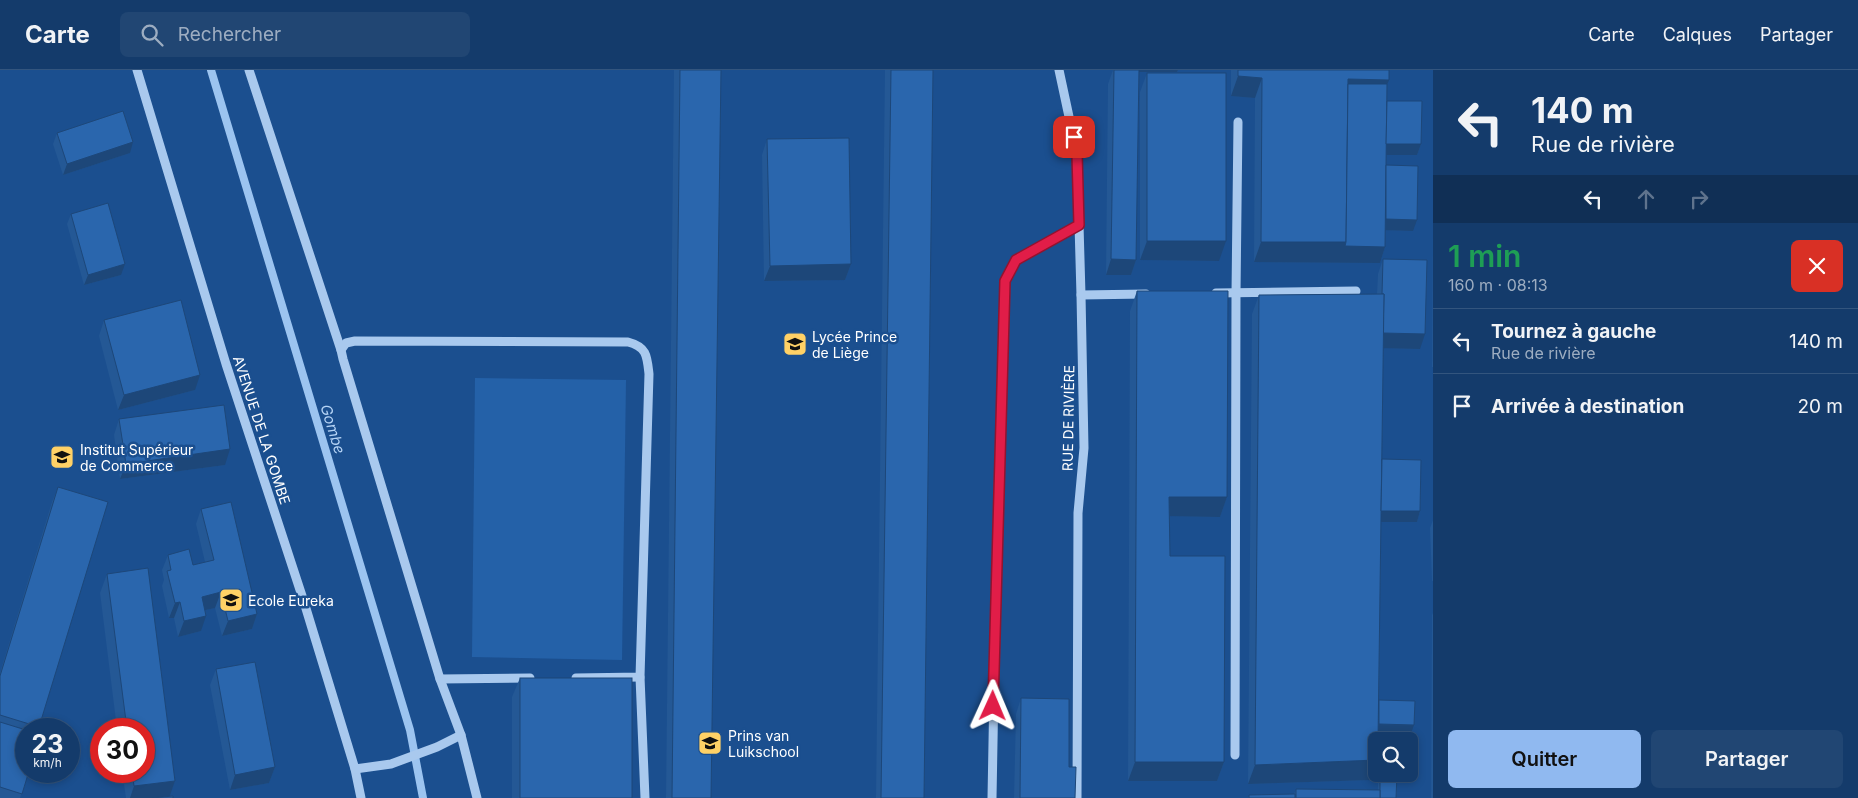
<!DOCTYPE html>
<html lang="fr">
<head>
<meta charset="utf-8">
<style>
	body { margin:0; font-family:Inter,sans-serif; background:#214673; color:#f1f3f6; height:100vh; display:flex; flex-direction:column; font-size:19px; white-space:nowrap }
	* { box-sizing:border-box; margin:0 }
	p { font-size:16px; color:#9dadc1 }
	.icon { flex:none; width:28px; height:28px; fill:none; stroke:currentColor; stroke-width:2; stroke-linecap:round; stroke-linejoin:round }
	.map { position:relative; flex:1; overflow:hidden }
	.panel { display:flex; flex-direction:column; background:#143b6b; width:425px }
	.panel>* { flex:none }
	.banner { background:#143b6b; color:#f1f3f6; overflow:hidden }
	.tools { position:absolute; left:1368px; top:662px; display:grid; gap:10px }
	.tools a { display:grid; place-items:center; width:50px; height:50px; border-radius:8px; background:#143b6b; box-shadow:0 2px 8px #0003,0 0 0 1px #33557e; font-size:25px }
	.speed { position:absolute; left:15px; top:648px; display:flex; gap:10px; font-size:25px; font-weight:700; text-align:center }
	.speed>* { display:grid; place-content:center; width:65px; height:65px; border-radius:50%; background:#143b6b; box-shadow:0 2px 8px #0003,0 0 0 1px #33557e; line-height:1 }
	.speed small { font-size:12px; font-weight:400 }
	.speed .limit { border:8px solid #d22; background:#fff; color:#111 }
	.pin { position:absolute; display:grid; place-items:center; width:42px; height:42px; color:#fff; margin:-21px; border-radius:10px; box-shadow:0 2px 8px #0006 }
	.me { position:absolute; width:55px; margin:-28px; rotate:1deg; stroke-linejoin:round; filter:drop-shadow(0 0 4px #0008) }
	.turn { display:flex; align-items:center; gap:18px; height:105px; padding:0 15px; font-size:22px }
	.turn .icon { width:65px; height:65px; stroke-width:2.5 }
	.turn b { display:block; font-size:35px; line-height:42px }
	.lanes { display:flex; align-items:center; height:48px; padding:0 15px; background:#0003; justify-content:center; gap:25px; direction:ltr }
	.lanes .off { opacity:.35 }
	.round { display:grid; place-items:center; flex:none; width:52px; height:52px; border-radius:8px; background:#214673 }
	.summary { display:flex; align-items:center; justify-content:space-between; height:85px; padding:0 15px }
	h1 { font-size:30px; font-weight:600; line-height:38px; color:#1e9e55 }
	.primary-button { display:flex; gap:10px; margin-top:auto; padding:10px 15px }
	.primary-button a { flex:1; height:58px; border-radius:8px; background:#90b9f0; color:#111; font-size:20px; font-weight:600; line-height:58px; text-align:center }
	.primary-button a+a { background:#214673; color:#f1f3f6 }
	ul { padding:0; list-style:none }
	li { display:flex; align-items:center; gap:15px; height:65px; padding:0 15px; border-top:1px solid #33557e }
	li div { flex:1 }
	li b { display:block; font-size:19px }
	li em { font-style:normal }
	header { display:flex; align-items:center; gap:30px; box-sizing:border-box; height:70px; padding:0 25px; background:#143b6b; border-bottom:1px solid #33557e }
	header strong { font-size:24px }
	nav { display:flex; gap:28px; margin-inline-start:auto; font-size:18px }
	.search { width:350px; height:45px; background:#214673; display:flex; align-items:center; gap:12px; box-sizing:border-box; padding:0 18px; border-radius:8px; color:#9dadc1; font-size:19px }
	main { display:flex; flex:1; min-height:0 }
	.map>svg:first-child { display:block }
</style>
</head>
<body>
<header>
<strong>Carte</strong>
<div class="search"><svg class="icon" aria-label="search" viewBox="0 0 24 24"><circle cx="10" cy="10" r="6"/><path d="M15 15l6 6"/></svg>Rechercher</div>
<nav><a>Carte</a><a>Calques</a><a>Partager</a></nav>
</header>
<main>
<div class="map">
<svg width="1433" height="728" viewBox="0 0 1433 728">
	<rect width="100%" height="100%" fill="#1b4f8f"/>
	<path fill="#2461a8" d="M475 308 626 310 622 590 472 587Z"/>
	<g fill="none" stroke-linecap="round" stroke-linejoin="round">
		<path stroke="#9cc4f0" stroke-width="8" d="M211 0 410 660 423 728"/>
		<g stroke="#a9c9ee" stroke-width="9">
			<path d="M137 0 226 294 304 532 355 699 361 728"/>
			<path d="M249 0 341 280"/>
			<path d="M1059 0 1077 84 1081 225 1084 378 1078 443 1077 728"/>
			<path d="M1216 223 1356 221"/>
			<path d="M1081 225 1146 224"/>
			<path d="M640 607 645 728"/>
			<path d="M440 609 530 608"/>
			<path d="M1235 685 1236 223 1238 52"/>
			<path d="M355 699 391 694 437 677 461 665"/>
			<path d="M477 728 461 665 440 609 343 289 341 280 346 273 355 271 628 272C647 277 647 286 649 304L640 607 576 608"/>
			<path d="M992 728 996 507 1005 211 1016 190 1079 155"/>
		</g>
	</g>
	<g fill="#245895">
		<path d="M674 0H721L711 728H666Z"/>
		<path d="M885 0H933L924 728H876Z"/>
		<path d="M1113 0H1178L1177 2H1139L1136 190 1131 205H1106L1108 14Z"/>
		<path d="M1231 0H1389L1387 14V31L1421 74 1417 85H1386V95L1413 161 1385 160V177L1380 193 1254 192 1255 28 1231 26Z"/>
		<path d="M1147 3 1219 191 1140 190V22Z"/>
		<path d="M57 63 130 83 63 105 53 74Z"/>
		<path d="M767 69 851 194 845 210 764 211 762 85Z"/>
		<path d="M71 144 121 205 84 215 67 154Z"/>
		<path d="M1433 156V297H1432Z"/>
		<path d="M1383 189 1420 279 1383 278 1382 389 1420 441 1417 452H1381L1379 630 1410 666 1378 665 1371 710 1248 714 1252 244 1259 225 1377 224 1378 204Z"/>
		<path d="M1137 221 1227 427 1220 447 1169 446 1170 486 1224 692 1217 711H1128L1130 241Z"/>
		<path d="M104 250 195 320 118 340 99 266Z"/>
		<path d="M119 349 225 395 120 409 114 365Z"/>
		<path d="M58 417 39 657 38 659H26V701H29L20 728H0V603L52 432Z"/>
		<path d="M201 439 257 544 252 559 222 566 215 538 205 540 201 561 178 567 174 548H169L162 516 164 510 162 500 168 485 193 495 205 492 196 454Z"/>
		<path d="M1433 450V511H1432L1430 458Z"/>
		<path d="M107 504 175 711 169 726 173 728H126L122 701H144V659H117L100 523Z"/>
		<path d="M1433 543V728H1431L1432 545Z"/>
		<path d="M216 599 275 697 269 713 230 720 210 615Z"/>
		<path d="M520 608 632 728H512V627Z"/>
		<path d="M1021 628 1069 697 1075 728H1014L1016 644Z"/>
		<path d="M1380 704H1397L1396 728H1248L1249 725 1294 724 1296 719 1378 720V707Z"/>
	</g>
	<g fill="#1d4779">
		<path d="M1129 0H1178L1177 2H1128Z"/>
		<path d="M1238 6 1262 8 1255 28 1231 26Z"/>
		<path d="M1348 9 1389 10 1381 29H1347Z"/>
		<path d="M133 72 130 83 63 105 67 94Z"/>
		<path d="M1385 74H1421L1417 85H1381Z"/>
		<path d="M1384 149 1417 150 1413 161 1380 160Z"/>
		<path d="M1147 171H1226L1219 191 1140 190Z"/>
		<path d="M1261 172H1346L1385 177 1380 193 1254 192Z"/>
		<path d="M1111 189 1136 190 1131 205H1106Z"/>
		<path d="M125 194 121 205 84 215 88 205Z"/>
		<path d="M851 194 845 210 764 211 770 196Z"/>
		<path d="M1381 263 1425 264 1420 279 1376 278Z"/>
		<path d="M200 305 195 320 118 340 124 325Z"/>
		<path d="M230 379 225 395 120 409 126 394Z"/>
		<path d="M1169 427H1227L1220 447 1162 446Z"/>
		<path d="M1378 441H1420L1417 452H1374Z"/>
		<path d="M221 522 215 538 196 542 202 527Z"/>
		<path d="M180 532 174 548H169L175 533Z"/>
		<path d="M257 544 252 559 222 566 228 551Z"/>
		<path d="M206 546 201 561 178 567 184 551Z"/>
		<path d="M1375 654 1414 655 1410 666 1371 665Z"/>
		<path d="M1376 690V695L1371 710 1248 714 1255 695Z"/>
		<path d="M1135 692H1224L1217 711H1128Z"/>
		<path d="M275 697 269 713 230 720 235 705Z"/>
		<path d="M175 711 169 728H130L134 716Z"/>
	</g>
	<g fill="#2a66ad" stroke="#1d4779">
		<path d="M680 0H721L711 728H672Z"/>
		<path d="M891 0H933L924 728H881Z"/>
		<path d="M1114 0H1139L1136 190 1111 189Z"/>
		<path d="M1238 0H1389V10L1348 9 1346 172H1261L1262 8 1238 6Z"/>
		<rect x="1147" y="3" width="79" height="168"/>
		<path d="M1348 14H1387L1385 177 1345 176 1346 172Z"/>
		<path d="M1387 31H1422L1421 74H1386Z"/>
		<path d="M123 41 133 72 67 94 57 63Z"/>
		<path d="M849 68 851 194 770 196 767 69Z"/>
		<path d="M1386 95 1418 96 1417 150 1386 149Z"/>
		<path d="M108 133 125 194 88 205 71 144Z"/>
		<path d="M1383 189 1427 190 1425 264 1383 263 1384 224H1382Z"/>
		<path d="M1137 221H1228L1227 427H1169L1170 486H1225L1224 692H1135Z"/>
		<path d="M1384 224 1378 671H1376V690L1255 695 1259 225Z"/>
		<path d="M181 230 200 305 124 325 104 250Z"/>
		<path d="M224 335 230 379 126 394 119 349Z"/>
		<path d="M1382 389 1421 390 1420 441H1381Z"/>
		<path d="M58 417 108 432 39 657 0 645V606Z"/>
		<path d="M231 432 257 544 228 551 221 522 202 527 206 546 184 551 180 532 175 533 167 501 171 500 168 485 189 479 193 495 214 490 201 439Z"/>
		<path d="M148 498 175 711 134 716 132 701H144V659H127L107 504Z"/>
		<path d="M255 592 275 697 235 705 216 599Z"/>
		<rect x="520" y="608" width="112" height="120"/>
		<path d="M1021 628 1069 629V697H1076L1075 728H1020Z"/>
		<path d="M1379 630 1415 631 1414 655 1379 654Z"/>
		<path d="M0 652 26 660V701H29L22 724 0 717Z"/>
		<path d="M1380 704H1397L1396 728H1380Z"/>
		<path d="M1296 719 1380 720V728H1296Z"/>
		<path d="M1295 724V728H1249V725Z"/>
		<path d="M173 726V728H152Z"/>
	</g>
	<g fill="none" stroke-linecap="round" stroke-linejoin="round">
		<g stroke="#92132f" stroke-width="12">
			<path id="route" d="M993 636 1005 211 1016 190 1079 155 1077 84 1074 67"/>
		</g>
		<use href="#route" stroke="#e11d48" stroke-width="9"/>
	</g>
	<defs>
		<g id="school-square" transform="scale(1.25)"><rect x="-9" y="-9" width="18" height="18" rx="4" fill="#ffd166" stroke="#1b4f8f"/><path d="M0-5L7-2L0 1L-7-2ZM-4 1L0 2.5L4 1V4Q0 6-4 4Z" fill="#111"/></g>
		<g id="university-square" transform="scale(1.25)"><rect x="-9" y="-9" width="18" height="18" rx="4" fill="#ffd166" stroke="#1b4f8f"/><path d="M0-5L7-2L0 1L-7-2ZM-4 1L0 2.5L4 1V4Q0 6-4 4Z" fill="#111"/></g>
	</defs>
	<g fill-rule="evenodd">
		<use href="#school-square" x="795" y="274"/>
		<use href="#university-square" x="62" y="387"/>
		<use href="#school-square" x="231" y="530"/>
		<use href="#school-square" x="710" y="673"/>
	</g>
	<g text-anchor="middle" dominant-baseline="central" stroke-width="5" stroke-linejoin="round" paint-order="stroke">
		<g font-size="14" fill="#fff" stroke="#1b4f8f" text-anchor="start">
			<text x="812" y="266">Lycée Prince<tspan x="812" dy="16">de Liège</tspan></text>
			<text x="80" y="379">Institut Supérieur<tspan x="80" dy="16">de Commerce</tspan></text>
			<text x="248" y="530">Ecole Eureka</text>
			<text x="728" y="665">Prins van<tspan x="728" dy="16">Luikschool</tspan></text>
		</g>
		<g font-size="14" fill="#fff" stroke="#1b4f8f">
			<text transform="translate(1068 348) rotate(-89)">RUE DE RIVIÈRE</text>
			<text transform="translate(262 360) rotate(72)">AVENUE DE LA GOMBE</text>
		</g>
		<g font-size="15" font-style="italic" fill="#b5d3f5" stroke="#1b4f8f">
			<text transform="translate(333 359) rotate(73)">Gombe</text>
		</g>
	</g>
</svg>
<div class="tools">
<a><svg class="icon" aria-label="search" viewBox="0 0 24 24"><circle cx="10" cy="10" r="6"/><path d="M15 15l6 6"/></svg></a>
</div>
<div class="speed"><div>23<small>km/h</small></div><div class="limit">30</div></div>
<div class="pin" style="left:1074px;top:67px;background:#d93025"><svg class="icon" aria-label="arrive" viewBox="0 0 24 24"><path d="M6 21V4h12l-3 4 3 4H6"/></svg></div>
<svg class="me" style="left:993px;top:636px" viewBox="-20 -20 40 40"><path d="M0-17L14 15 0 8-14 15z" fill="#e11d48" stroke="#fff" stroke-width="4"/></svg>
</div>
<section class="panel">
<div class="banner">
<div class="turn"><svg class="icon" aria-label="left" viewBox="0 0 24 24"><path d="M17 20v-9H6M10 6l-5 5 5 5"/></svg><div><b>140 m</b>Rue de rivière</div></div>
<div class="lanes"><svg class="icon" aria-label="left" viewBox="0 0 24 24"><path d="M17 20v-9H6M10 6l-5 5 5 5"/></svg><svg class="icon off" aria-label="ahead" viewBox="0 0 24 24"><path d="M12 20V5M6 11l6-6 6 6"/></svg><svg class="icon off" aria-label="right" viewBox="0 0 24 24"><path d="M7 20v-9h11M14 6l5 5-5 5"/></svg></div>
</div>
<div class="summary"><div><h1>1 min</h1><p>160 m · 08:13</p></div><a class="round" style="background:#d93025;color:#fff"><svg class="icon" aria-label="close" viewBox="0 0 24 24"><path d="M6 6l12 12M18 6L6 18"/></svg></a></div>
<ul>
<li><svg class="icon" aria-label="left" viewBox="0 0 24 24"><path d="M17 20v-9H6M10 6l-5 5 5 5"/></svg><div><b>Tournez à gauche</b><p>Rue de rivière</p></div><em>140 m</em></li>
<li><svg class="icon" aria-label="arrive" viewBox="0 0 24 24"><path d="M6 21V4h12l-3 4 3 4H6"/></svg><div><b>Arrivée à destination</b></div><em>20 m</em></li>
</ul>
<div class="primary-button"><a>Quitter</a><a>Partager</a></div>
</section>
</main>
</body>
</html>
